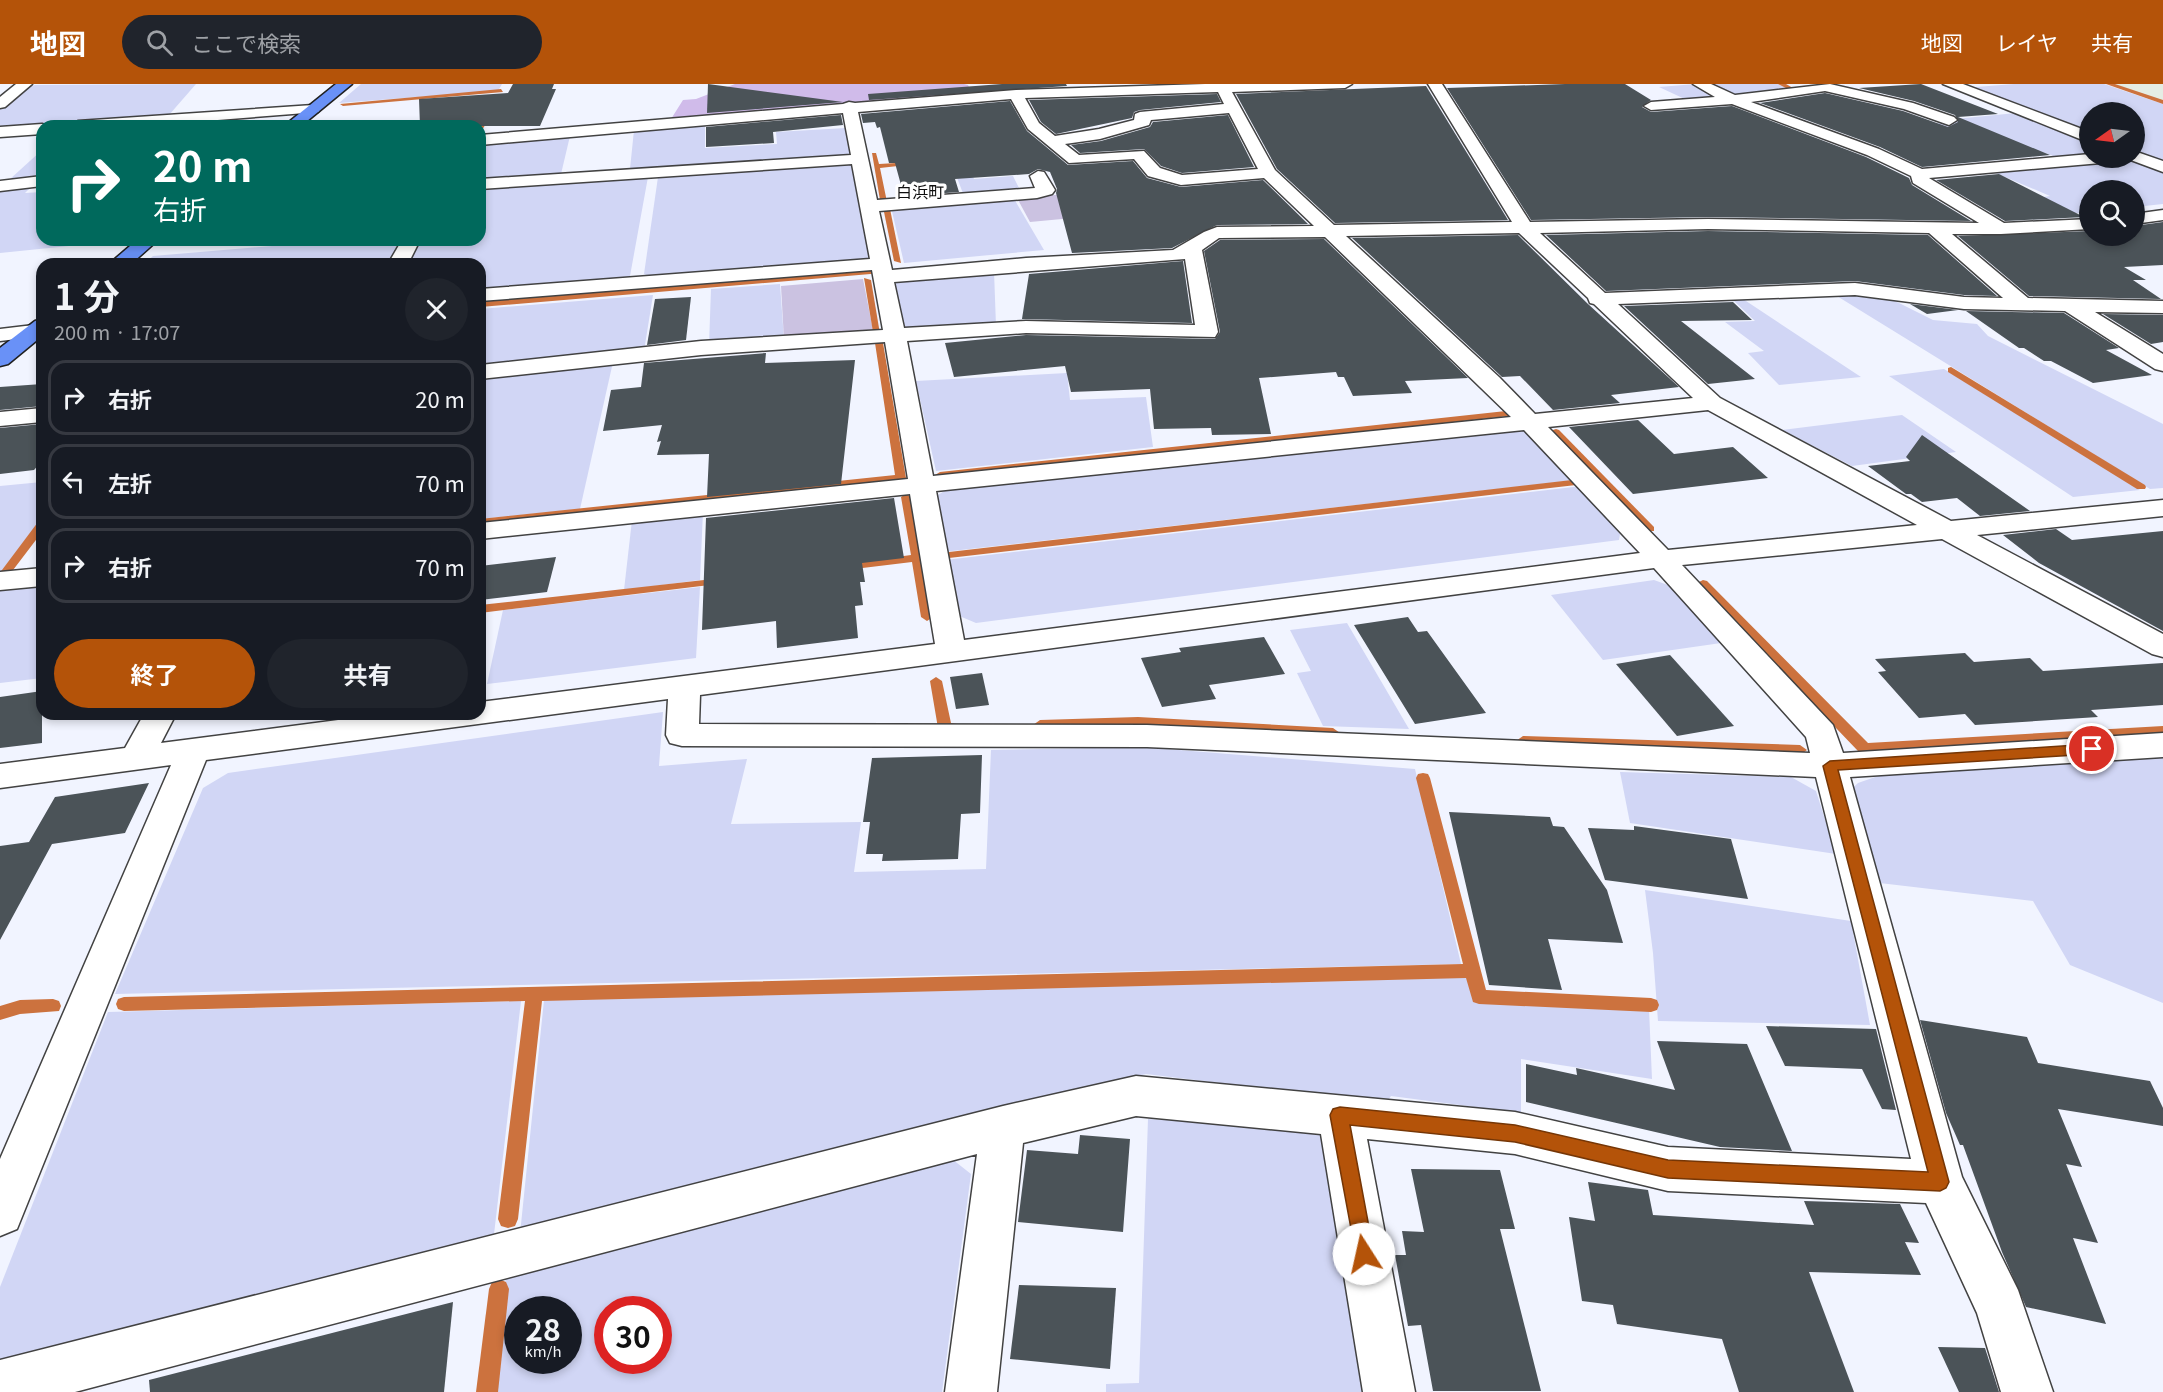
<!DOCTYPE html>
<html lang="ja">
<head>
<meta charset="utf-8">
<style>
	body { margin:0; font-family:Georgia,"Noto Sans JP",serif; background:#20242c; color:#f1f3f6; height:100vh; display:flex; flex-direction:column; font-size:22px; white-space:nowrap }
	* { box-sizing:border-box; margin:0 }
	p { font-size:20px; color:#9ea1a6 }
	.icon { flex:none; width:33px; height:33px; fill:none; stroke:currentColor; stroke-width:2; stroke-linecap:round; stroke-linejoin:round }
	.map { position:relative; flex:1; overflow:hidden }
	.details { position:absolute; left:36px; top:174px; width:450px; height:462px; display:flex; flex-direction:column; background:#171b24; border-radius:18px; box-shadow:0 3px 9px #0003 }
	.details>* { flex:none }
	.banner { position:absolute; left:36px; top:36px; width:450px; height:126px; border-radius:18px; box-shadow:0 3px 9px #0003; background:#00695c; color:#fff; overflow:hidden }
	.needle { width:39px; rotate:256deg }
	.buttons { position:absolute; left:2079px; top:18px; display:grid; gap:12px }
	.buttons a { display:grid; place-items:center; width:66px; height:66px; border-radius:50%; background:#171b24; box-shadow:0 3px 9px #0003; font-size:30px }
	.speed { position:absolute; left:504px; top:1212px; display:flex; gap:12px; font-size:30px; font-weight:700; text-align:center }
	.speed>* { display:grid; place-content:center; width:78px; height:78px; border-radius:50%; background:#171b24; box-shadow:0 3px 9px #0003; line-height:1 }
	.speed small { font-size:15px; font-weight:400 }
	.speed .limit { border:9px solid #d22; background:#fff; color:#111 }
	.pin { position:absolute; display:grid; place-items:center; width:51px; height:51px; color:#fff; margin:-26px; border:3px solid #fff; border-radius:50%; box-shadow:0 2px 6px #0007 }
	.me { position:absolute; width:66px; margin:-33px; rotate:350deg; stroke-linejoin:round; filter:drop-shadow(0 0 4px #0008) }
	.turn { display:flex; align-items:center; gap:21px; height:126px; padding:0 18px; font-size:27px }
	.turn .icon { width:78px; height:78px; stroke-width:2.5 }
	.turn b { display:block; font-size:42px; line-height:51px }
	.round { display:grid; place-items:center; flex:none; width:63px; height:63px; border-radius:32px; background:#20242c }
	.summary { display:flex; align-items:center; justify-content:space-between; height:102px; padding:0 18px }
	h1 { font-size:36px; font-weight:700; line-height:45px }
	.action { display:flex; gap:12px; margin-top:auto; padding:12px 18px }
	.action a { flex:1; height:69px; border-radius:36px; background:#b45309; color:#fff; font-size:24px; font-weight:700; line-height:69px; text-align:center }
	.action a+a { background:#20242c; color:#f1f3f6 }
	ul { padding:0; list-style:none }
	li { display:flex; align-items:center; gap:18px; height:75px; margin:0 12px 9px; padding:0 6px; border:3px solid #363941; border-radius:18px }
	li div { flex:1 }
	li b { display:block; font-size:22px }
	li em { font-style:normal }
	header { display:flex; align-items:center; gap:36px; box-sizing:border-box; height:84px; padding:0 30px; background:#b45309; color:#fff }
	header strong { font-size:28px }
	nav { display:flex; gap:33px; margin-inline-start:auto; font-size:21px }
	.search { width:420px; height:54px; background:#20242c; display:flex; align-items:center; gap:15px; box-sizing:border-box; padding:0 21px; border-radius:33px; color:#9ea1a6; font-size:22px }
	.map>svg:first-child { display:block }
</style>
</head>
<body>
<header>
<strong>地図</strong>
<div class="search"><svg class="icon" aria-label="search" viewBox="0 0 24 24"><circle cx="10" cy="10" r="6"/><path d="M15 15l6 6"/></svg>ここで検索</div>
<nav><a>地図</a><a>レイヤ</a><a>共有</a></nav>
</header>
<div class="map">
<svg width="2163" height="1308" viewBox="0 0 2163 1308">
	<rect width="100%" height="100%" fill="#f1f4ff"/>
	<path fill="#e5ede4" d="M2114 0H2163V17Z"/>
	<g fill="#d1d6f5" fill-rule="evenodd">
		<path d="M196 0 169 31 0 43V24L27 3 35 1Z"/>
		<path d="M361 0H502L498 7 339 19Z"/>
		<path d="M1696 0 1720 15 1689 17 1659 3Z"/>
		<path d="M1706 0H1778L1787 4 1734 12Z"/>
		<path d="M2014 0H2104L2163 20V78L2135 67 2134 28H2090L2089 50 1974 6 1976 3Z"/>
		<path d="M2016 29 2089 57V72L2061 75 2040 67 1987 72 1919 44 1955 35Z"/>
		<path d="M705 40V64L777 60 776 48 846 44 850 71 630 85 634 46Z"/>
		<path d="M570 52 561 90 480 95V60Z"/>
		<path d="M42 66V93L9 96Z"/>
		<path d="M2121 74 2136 76 2163 86V120L2135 123 2134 106H2090L2089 128 2065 130 2031 115 2050 112 1991 87Z"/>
		<path d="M966 77 974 95 1013 92 1021 108 964 112 951 78Z"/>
		<path d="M852 80 870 175 654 194 644 190 658 93 667 90Z"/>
		<path d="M648 93 630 192 618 198 480 209V180H406L419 156H480V102Z"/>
		<path d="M33 101 25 109 42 108V156H128L0 169V105Z"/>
		<path d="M1013 113 1044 166 904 179 891 123Z"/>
		<path d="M344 156H402L388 180H144L153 172Z"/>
		<path d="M994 187 996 242 918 247 903 244 893 198Z"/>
		<path d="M780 200 784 256 709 261 711 205Z"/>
		<path d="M1832 209 1881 210 1933 236 1977 240 1988 252 2163 340V404L2150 405Z"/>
		<path d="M653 211 644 267 480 285V225Z"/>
		<path d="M1743 215 1861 293 1779 301 1748 269 1764 267 1725 238 1755 237 1733 216Z"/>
		<path d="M613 278 580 425 480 435V293Z"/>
		<path d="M1944 285 2140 406 2073 413 1889 292Z"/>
		<path d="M1067 289 1070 316 1146 313 1153 363 936 387 916 297Z"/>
		<path d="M1902 331 1956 368 1852 382 1782 346Z"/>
		<path d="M1517 345 1532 350 1576 396 943 468 933 414 946 406Z"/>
		<path d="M42 398V436L0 492V402Z"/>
		<path d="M1582 402 1621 444 1619 456 976 539 957 531 945 476Z"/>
		<path d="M703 427 700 496 624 506 632 436Z"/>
		<path d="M1654 496 1676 504 1728 558 1603 576 1551 511Z"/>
		<path d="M42 500V594L0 599V505Z"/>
		<path d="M700 503 696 574 487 600 503 526Z"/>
		<path d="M1347 539 1409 645 1323 642 1297 589 1311 587 1290 546Z"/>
		<path d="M663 628 659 682 747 675 731 740 861 738 854 788 986 785 991 666 1142 663 1415 685 1461 880 115 910 203 704 228 689Z"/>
		<path d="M2163 670V919L2070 881 2033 817 1871 798 1846 710 1858 699 1878 692Z"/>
		<path d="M1620 688 1791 693 1816 707 1836 770 1630 739Z"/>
		<path d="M1645 806 1851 837 1870 941 1658 937 1653 869Z"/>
		<path d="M1469 891 1475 917 1649 925 1652 995 1521 975V1029L1391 1012 1386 1019 1146 990 520 1150 544 916Z"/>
		<path d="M521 917 493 1159 0 1280V1203L108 928Z"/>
		<path d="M1148 1035 1318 1044 1327 1062 1365 1308H1106V1300L1139 1299Z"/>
		<path d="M952 1075 971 1090 942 1308H494L506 1192ZM518 1226H568V1276H518ZM608 1226H658V1276H608Z"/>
	</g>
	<path fill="#d0bbea" d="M735 0H964L968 1 972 9 671 35 683 16 696 15Z"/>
	<g fill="#cbc2e1">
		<path d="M1079 109 1094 132 1030 138 1017 114Z"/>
		<path d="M863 195 874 251 784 256 781 202Z"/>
	</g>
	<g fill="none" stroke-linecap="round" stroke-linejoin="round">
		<g fill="#cc723e" fill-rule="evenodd">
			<path d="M1778 0H1786L1793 4 1788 5Z"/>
			<path d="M2106 0H2115L2163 16V20Z"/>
			<path d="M501 5 503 8 343 22 340 20Z"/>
			<path d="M490 25 495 26 480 49V42Z"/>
			<path d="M91 36 93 39 0 47V43Z"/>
			<path d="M872 69H876L879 80 913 78 916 80 880 84 887 118 880 116Z"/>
			<path d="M883 123 890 125 901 179 894 177Z"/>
			<path d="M891 184 895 186 894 188 480 223V217Z"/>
			<path d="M864 194 871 196 880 250 873 248Z"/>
			<path d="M879 256 883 259 906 394 905 396 480 441V435L895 391 875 259Z"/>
			<path d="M1951 283 2145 401 2146 403 2145 405H2137L1948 288V284Z"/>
			<path d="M1506 327 1511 330 1509 332 940 394 935 391 940 388Z"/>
			<path d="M1556 345 1559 346 1654 443V447H1646L1553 350V346Z"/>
			<path d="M1572 396 1576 397V401L949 474 943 471 949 468Z"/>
			<path d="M906 410 911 413 933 533 927 537 921 533 912 478 846 486 840 483 846 480 911 471 901 413Z"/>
			<path d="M42 437V448L10 490H2L0 488 2 486 38 438Z"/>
			<path d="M722 494 728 497 726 499 480 529V521Z"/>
			<path d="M1703 496 1707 497 1868 659 2163 642V652L1865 669 1858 667 1699 501 1697 499Z"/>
			<path d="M936 593 942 597 951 639 963 641 965 644 963 647 945 649 938 644 930 597Z"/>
			<path d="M1138 633 1333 644 1340 649 1333 654 1138 643 1040 646 1033 641 1040 636Z"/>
			<path d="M1523 652 1800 661 1807 666 1800 671 1523 662 1516 657Z"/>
			<path d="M1423 689 1428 690 1430 694 1486 906 1651 914 1657 916 1659 921 1657 926 1651 928 1479 920 1473 918 1466 894 542 917 518 1135 515 1142 508 1144 501 1142 498 1135 525 917 124 927 118 925 116 920 118 915 124 913 1463 880 1416 694 1418 690Z"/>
			<path d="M53 915 59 917 61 922 59 927 20 930 0 936V922L20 916Z"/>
			<path d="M499 1195 506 1198 509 1205 498 1308H476L489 1205 492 1198Z"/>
		</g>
	</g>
	<g fill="#4b5358">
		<path d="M513 0H554L552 5H556L540 42H420L419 15 508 9Z"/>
		<path d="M708 0 843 18 707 29Z"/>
		<path d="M1002 0H1066L1067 2 869 16 868 10Z"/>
		<path d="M1565 0H1625L1651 16 1642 23 1651 28 1732 22 1866 73 1909 94 1912 101 1971 137 1708 133 1531 136 1447 4Z"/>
		<path d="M1921 0 1998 30 1958 33 2050 71 1922 83 1880 63 1760 19 1825 9 1903 27 1948 43 1958 38 1955 31 1914 17 1859 4Z"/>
		<path d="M1426 2 1508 136 1335 139 1277 85 1236 10Z"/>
		<path d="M1217 10 1221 18 1140 26 1134 28 1132 34 1056 50 1041 38 1029 16Z"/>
		<path d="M1010 17 1027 47 1068 81 1133 77 1147 94 1181 103 1263 96 1308 140 1217 141 1172 164 1072 169 1056 109 1057 105 1050 88 1038 85 1029 90 955 95 959 108 904 112 895 79H889L880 43 877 44 875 38 863 39 861 30Z"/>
		<path d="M841 31 843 41 773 48 774 59 706 63V43Z"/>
		<path d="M1228 31 1254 83 1182 89 1161 82 1144 65 1080 69 1071 61 1101 57 1150 43 1153 38Z"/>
		<path d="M1999 90 2084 133 2005 137 1936 96Z"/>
		<path d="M2163 138V181L2124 183 2146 196H2133L2161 215 2029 212 1958 152 2090 147V152H2134V142Z"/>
		<path d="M1708 147 1928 151 1997 212 1964 211 1855 197 1606 207 1546 151Z"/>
		<path d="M1518 151 1588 220 1679 303 1611 311 1620 319 1553 326 1520 292 1502 293 1352 154Z"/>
		<path d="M1324 155 1468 294 1405 297 1412 309 1353 312 1344 293H1338L1336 288 1259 294 1271 350 1212 351 1211 344 1154 345 1150 305 1071 308 1065 282 954 293 945 259 1026 251 1215 255 1220 248 1204 167 1220 156Z"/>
		<path d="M1183 177 1192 239 1022 235 1029 190Z"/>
		<path d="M691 213 686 256 647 261 655 215Z"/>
		<path d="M1733 218 1752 236 1681 237 1755 295 1708 300 1624 222Z"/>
		<path d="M1910 220 1958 226 1927 230Z"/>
		<path d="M1966 227 2064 229 2119 264 2106 266 2152 291 2093 299 2051 277H2044L2024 264H2019Z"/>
		<path d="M2103 230 2163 231V258L2151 260Z"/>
		<path d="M766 269 765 279 855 276 841 400 707 413 709 370 657 371 661 357 657 358 662 341 603 347 611 306 641 303 644 279Z"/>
		<path d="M42 300V322L0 326V303Z"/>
		<path d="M1638 336 1674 370 1733 363 1768 394 1633 410 1569 343Z"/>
		<path d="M42 340V377L34 386 0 390V344Z"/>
		<path d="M1922 351 2030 427 1980 432 1957 414 1922 418 1911 410H1906L1868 382 1910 377 1906 373Z"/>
		<path d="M894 414 904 474 862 479 865 498H860L863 521 855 522 858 554 777 564 776 537 702 546 706 434Z"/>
		<path d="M2056 445 2072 456 2163 447V547L2039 479 2003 451Z"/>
		<path d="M556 473 547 508 480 516V482Z"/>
		<path d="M1408 533 1418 548 1427 547 1486 629 1415 640 1354 541Z"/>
		<path d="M1264 553 1285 590 1209 601 1216 615 1162 623 1141 574 1181 568 1179 564Z"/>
		<path d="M1965 569 1974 578 2030 574 2043 587 2163 579V621L2091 626 2098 633 1975 641 1965 630 1919 634 1878 588 1886 587 1875 575Z"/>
		<path d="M1670 571 1734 642 1677 652 1616 580Z"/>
		<path d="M982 589 989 621 956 625 950 593Z"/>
		<path d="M42 607V659L0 664V613Z"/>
		<path d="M982 671 980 729 961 730 958 775 882 777 883 770H866L870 738H863L872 674Z"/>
		<path d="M149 699 125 749 52 760 0 856V762L29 758 55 713Z"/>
		<path d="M1449 728 1550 733 1553 742 1564 743 1607 806 1623 859 1548 855 1562 906 1489 901Z"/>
		<path d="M1634 742 1731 755 1748 815 1605 796 1588 744 1634 746Z"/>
		<path d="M1920 936 2027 953 2038 979 2150 997 2163 1024V1042L2058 1025 2082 1083 2066 1080 2098 1159 2073 1154 2106 1240 2026 1223 2002 1168 1963 1061H1960L1946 1029Z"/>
		<path d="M1766 942 1876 945 1896 1026 1882 1025 1862 985 1785 982Z"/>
		<path d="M1657 957 1747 960 1792 1067 1720 1063 1526 1018V980L1577 991 1576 984 1675 1006Z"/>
		<path d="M1080 1051 1130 1055 1123 1148 1018 1138 1027 1066 1078 1070Z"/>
		<path d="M1411 1085 1500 1086 1515 1145H1500L1541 1307H1433L1421 1241 1408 1242 1395 1171H1406L1402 1147 1424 1148Z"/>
		<path d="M1588 1098 1648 1106 1653 1131 1814 1141 1804 1117 1900 1120 1919 1159 1905 1158 1921 1191 1809 1188 1854 1308H1739L1722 1255 1617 1240 1613 1221 1582 1217 1569 1133 1595 1137Z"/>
		<path d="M1019 1201 1116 1204 1110 1285 1010 1275Z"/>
		<path d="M453 1218 444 1308H150L149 1296Z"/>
		<path d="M1938 1263 1985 1264 1999 1308H1959Z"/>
	</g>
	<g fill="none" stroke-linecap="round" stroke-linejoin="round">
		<g stroke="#424242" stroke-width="3">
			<g id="minor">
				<path d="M16 0H32L5 23 0 24V13Z"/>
				<path d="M1205 0H1352L1345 4 1232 8 1275 86 1334 141 1512 138 1428 0H1442L1530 138 1708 135 1979 139 1913 99 1911 92 1867 71 1732 20 1651 26 1644 22 1651 18 1715 13 1693 0H1711L1735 11 1830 0 1913 19 1954 33 1957 36 1949 41 1904 25 1825 7 1751 18 1879 65 1922 85 2090 70V74H2109L2101 79 1929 94 2004 139 2090 135V145L2001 150H1952L2028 214 2163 217V229L2095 228 2163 270V287L2155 285 2065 227 1964 225 1855 211 1618 220 1720 314 1951 437 2163 416V432L1977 451 2163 550V573L2152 570 1942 455 1682 481 1833 641 1843 669 2163 649V673L1850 693 1962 1093 2018 1206 2053 1308H2001L1977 1229 1926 1119 1668 1107 1515 1070 1367 1055 1415 1308H1363L1321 1050 1136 1032 1023 1059 997 1308H945L977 1070 75 1308H0V1276L1003 1022 1136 992 1515 1028 1668 1063 1911 1075 1816 693 1147 663 682 662 670 659 666 651 668 615 206 676 17 1145 0 1152V1075L171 681 0 704V680L125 664 144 630H176L161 659 384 630H480V618L935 560 910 410 480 455V439L908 395 885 258 701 271 480 295V281L701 257 883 246 872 186 480 217V205L870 175 852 80 480 105V95L851 71 843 29 480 61V51L843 20 849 18 855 19 1016 6ZM1218 8 1224 20 1140 28 1135 30 1134 36 1099 45 1055 52 1039 39 1025 14ZM1011 15 1028 45 1069 79 1134 75 1148 92 1181 101 1264 94 1314 142 1217 143 1204 148 1173 166 1026 174 892 186 879 127 1037 114 1052 110 1055 106 1044 88 1038 87 1030 92 1035 104 877 116 858 28ZM1229 29 1258 85 1182 91 1160 84 1144 67 1079 71 1065 60 1100 55 1149 41 1151 36ZM1708 145 1929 149 2003 214 1964 213 1855 199 1605 209 1540 149ZM1519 149 1588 214 1590 219 1594 220 1693 314 1535 330 1499 293 1346 152ZM1325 153 1511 333 933 392 907 257 1026 249 1215 253 1218 248 1202 166 1219 154ZM1185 175 1195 241 1026 237 904 244 894 198ZM1708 326 1917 441 1668 466 1548 343ZM1524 346 1640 469 964 556 936 407ZM1654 484 1806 653 1810 669 1147 641 699 640 700 611Z"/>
				<path d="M1943 0H1963L2090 48V59Z"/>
				<path d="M313 21 320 25 318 28 141 42H70L78 37Z"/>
				<path d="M42 40 48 42H42V50L0 53V43Z"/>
				<path d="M2134 67 2163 77V88L2128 75 2127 74H2134Z"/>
				<path d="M42 92V102L0 107V97Z"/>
				<path d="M2163 126V136L2134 140V130Z"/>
				<path d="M402 156H420L408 180H388Z"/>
				<path d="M42 240V252L0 257V245Z"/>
				<path d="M42 324V338L0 342V328Z"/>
				<path d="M42 484V502L0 506V488Z"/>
			</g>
		</g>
		<g stroke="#202020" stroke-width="3">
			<g id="major">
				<path d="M336 0H352L301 42H284Z"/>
				<path d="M137 156H158L131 180H109Z"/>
				<path d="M42 235V252L8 280 0 282V264L35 237Z"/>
			</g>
		</g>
		<use href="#minor" fill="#fff" fill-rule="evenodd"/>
		<use href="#major" fill="#6991f7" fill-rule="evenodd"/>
	</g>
	<path fill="#b45309" stroke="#753606" stroke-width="1.5" d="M2092 660 2099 665 2092 670 1838 686 1949 1098 1946 1104 1940 1107 1668 1094 1515 1058 1350 1041 1374 1170 1371 1177 1364 1180 1357 1177 1330 1031 1333 1025 1340 1023 1515 1041 1668 1076 1928 1088 1823 682 1830 677Z"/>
	<g text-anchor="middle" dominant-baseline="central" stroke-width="6" stroke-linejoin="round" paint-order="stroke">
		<g font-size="16" fill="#0f0f0f" stroke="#fff">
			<text x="920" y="107">白浜町</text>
		</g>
	</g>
</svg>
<div class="buttons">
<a><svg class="needle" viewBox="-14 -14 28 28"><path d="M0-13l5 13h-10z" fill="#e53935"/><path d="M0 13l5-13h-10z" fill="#9ea1a6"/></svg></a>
<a><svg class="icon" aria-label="search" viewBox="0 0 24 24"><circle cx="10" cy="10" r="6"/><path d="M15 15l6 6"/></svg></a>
</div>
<div class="speed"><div>28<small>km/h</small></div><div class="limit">30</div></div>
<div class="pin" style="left:2092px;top:665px;background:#d93025"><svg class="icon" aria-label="arrive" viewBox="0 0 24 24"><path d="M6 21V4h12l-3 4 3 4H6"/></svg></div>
<svg class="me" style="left:1364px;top:1170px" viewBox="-20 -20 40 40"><circle r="19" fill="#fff"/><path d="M0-13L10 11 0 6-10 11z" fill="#b45309"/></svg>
<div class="banner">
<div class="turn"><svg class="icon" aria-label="right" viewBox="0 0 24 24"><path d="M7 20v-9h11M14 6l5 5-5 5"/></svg><div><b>20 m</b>右折</div></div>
</div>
<section class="details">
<div class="summary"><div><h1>1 分</h1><p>200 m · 17:07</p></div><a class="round"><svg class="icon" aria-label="close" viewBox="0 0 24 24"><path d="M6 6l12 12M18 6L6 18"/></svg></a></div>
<ul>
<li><svg class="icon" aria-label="right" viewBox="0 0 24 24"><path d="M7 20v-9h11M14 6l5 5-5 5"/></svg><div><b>右折</b></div><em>20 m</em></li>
<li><svg class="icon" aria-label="left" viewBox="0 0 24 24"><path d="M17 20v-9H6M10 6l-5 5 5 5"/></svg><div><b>左折</b></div><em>70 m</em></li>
<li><svg class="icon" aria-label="right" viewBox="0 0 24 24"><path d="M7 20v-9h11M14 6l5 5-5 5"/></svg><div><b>右折</b></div><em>70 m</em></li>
</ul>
<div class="action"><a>終了</a><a>共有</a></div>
</section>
</div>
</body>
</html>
